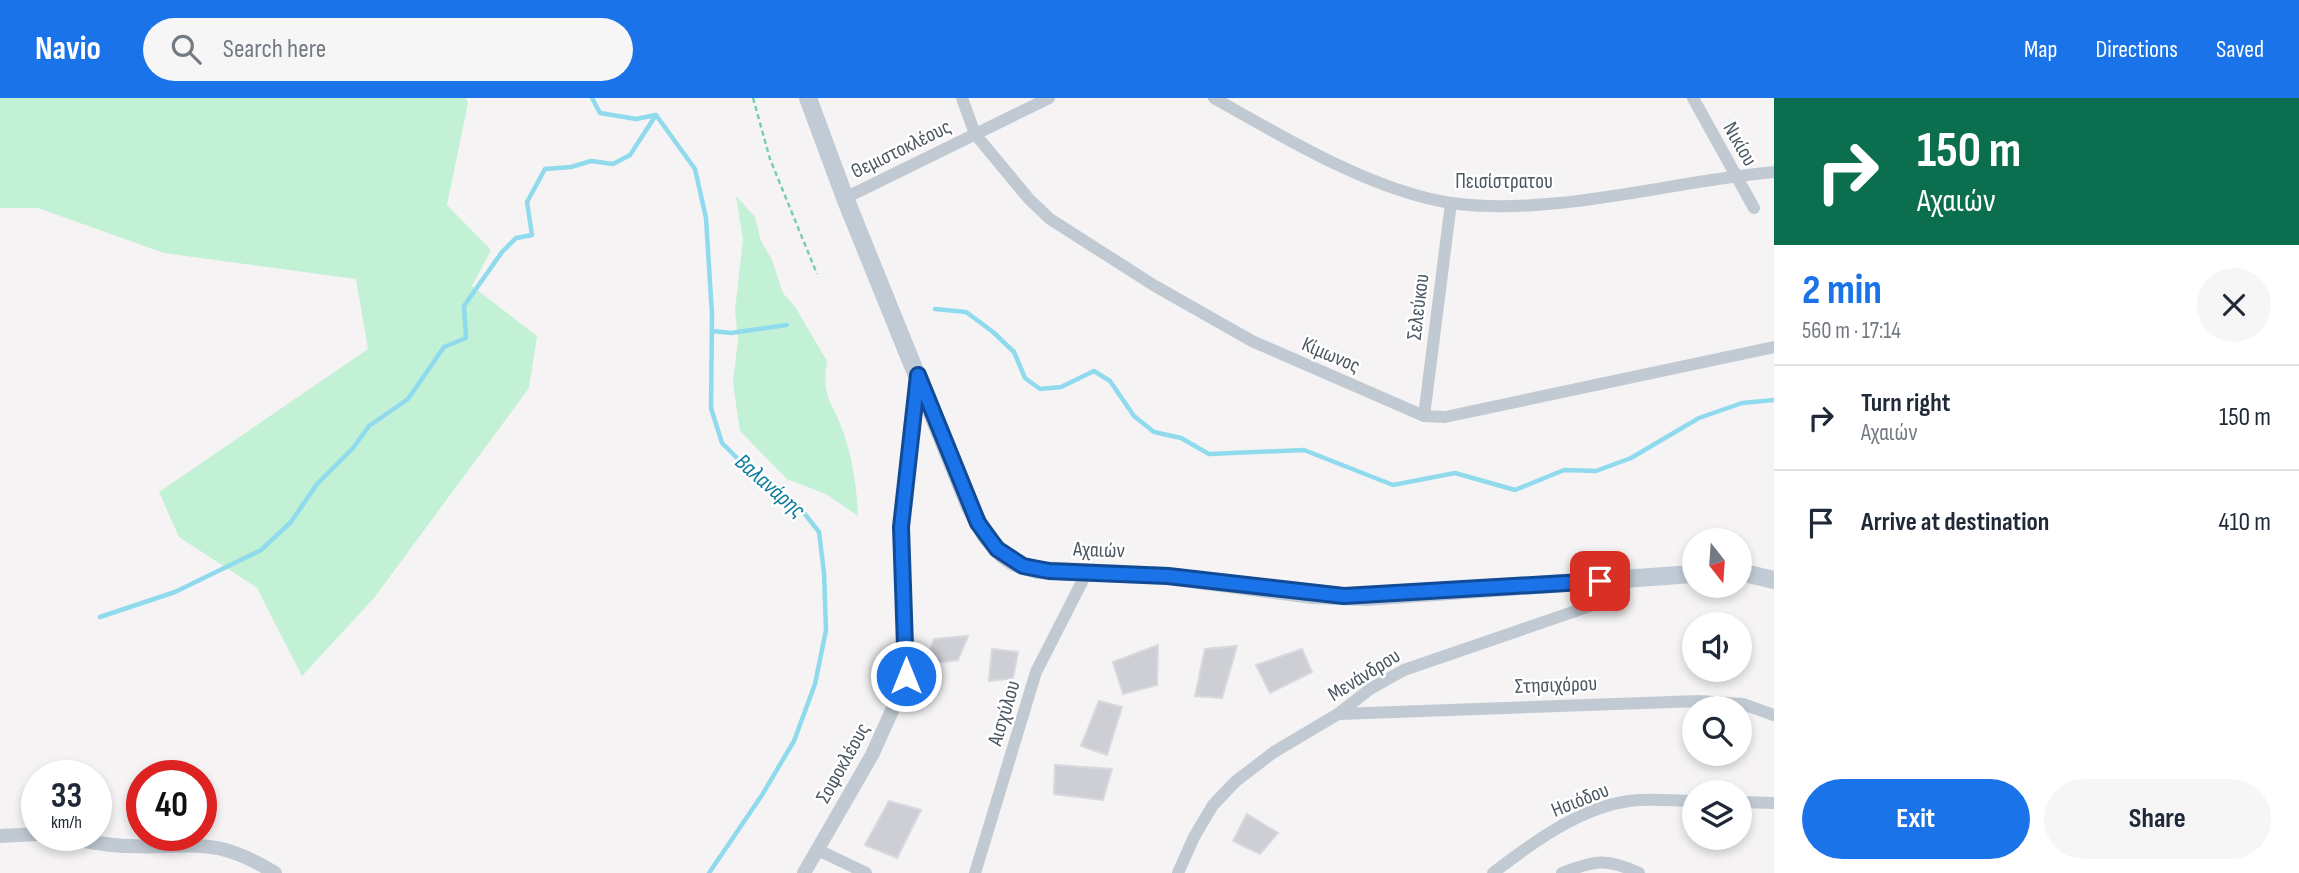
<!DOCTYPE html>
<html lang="en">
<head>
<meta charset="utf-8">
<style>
	body { margin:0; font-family:"Sofia Sans Condensed",sans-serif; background:#f6f6f7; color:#1f2937; height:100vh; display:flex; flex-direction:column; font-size:26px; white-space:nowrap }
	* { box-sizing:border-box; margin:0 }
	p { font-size:23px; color:#747a83 }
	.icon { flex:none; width:38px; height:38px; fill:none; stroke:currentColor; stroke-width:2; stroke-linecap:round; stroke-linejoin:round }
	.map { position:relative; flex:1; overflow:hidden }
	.details { display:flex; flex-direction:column; background:#fff; width:525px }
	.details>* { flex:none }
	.hud { background:#0b6e4f; color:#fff; overflow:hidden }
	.needle { width:46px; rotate:163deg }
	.buttons { position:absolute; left:1682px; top:430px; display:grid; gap:14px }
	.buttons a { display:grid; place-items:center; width:70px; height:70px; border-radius:50%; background:#fff; box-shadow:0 4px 10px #0003; font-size:35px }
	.speed { position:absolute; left:21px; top:662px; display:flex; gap:14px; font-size:35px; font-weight:700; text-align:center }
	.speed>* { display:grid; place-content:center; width:91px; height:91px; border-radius:50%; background:#fff; box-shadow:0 4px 10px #0003; line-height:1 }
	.speed small { font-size:18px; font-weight:400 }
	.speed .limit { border:10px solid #d22; background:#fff; color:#111 }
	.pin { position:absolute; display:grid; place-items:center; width:60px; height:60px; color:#fff; margin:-30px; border-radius:14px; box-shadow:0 4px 10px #0006 }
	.me { position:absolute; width:77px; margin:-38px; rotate:0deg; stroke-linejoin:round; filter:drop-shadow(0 0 5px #0008) }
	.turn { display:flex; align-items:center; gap:24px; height:147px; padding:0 28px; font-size:32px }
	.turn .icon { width:91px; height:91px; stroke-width:2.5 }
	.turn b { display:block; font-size:49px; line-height:60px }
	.round { display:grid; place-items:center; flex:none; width:74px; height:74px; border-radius:37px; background:#f6f6f7 }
	.summary { display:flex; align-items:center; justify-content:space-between; height:119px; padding:0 28px }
	h1 { font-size:42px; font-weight:700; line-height:52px; color:#1a73e8 }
	.primary-button { display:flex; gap:14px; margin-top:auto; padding:14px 28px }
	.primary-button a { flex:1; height:80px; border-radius:42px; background:#1a73e8; color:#fff; font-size:28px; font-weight:700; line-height:80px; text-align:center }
	.primary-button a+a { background:#f6f6f7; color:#1f2937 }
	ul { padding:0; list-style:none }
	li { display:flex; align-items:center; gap:21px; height:105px; padding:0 28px; border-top:2px solid #e0e1e3 }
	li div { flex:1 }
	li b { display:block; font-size:26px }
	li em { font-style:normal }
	header { display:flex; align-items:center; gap:42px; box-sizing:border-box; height:98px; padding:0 35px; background:#1a73e8; color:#fff }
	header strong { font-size:33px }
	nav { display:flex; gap:38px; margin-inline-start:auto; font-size:24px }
	.search { width:490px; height:63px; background:#f6f6f7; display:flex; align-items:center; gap:18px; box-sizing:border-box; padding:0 24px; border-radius:38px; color:#747a83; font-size:26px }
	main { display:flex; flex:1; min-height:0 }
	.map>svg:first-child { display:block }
</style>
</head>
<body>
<header>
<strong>Navio</strong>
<div class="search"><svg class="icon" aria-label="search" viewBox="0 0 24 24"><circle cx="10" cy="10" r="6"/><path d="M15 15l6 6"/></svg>Search here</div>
<nav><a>Map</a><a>Directions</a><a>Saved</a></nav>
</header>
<main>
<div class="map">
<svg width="1774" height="775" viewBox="0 0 1774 775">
	<rect width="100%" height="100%" fill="#f5f3f3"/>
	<g fill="#c3f1d5">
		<path d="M0 0H466L468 5 447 107 491 152 472 188 537 238 529 290 374 500 302 578 257 490 179 439 159 394 368 251 356 181 164 155 38 110H0Z"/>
		<path d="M736 98 755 119 761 143 772 162 783 195 795 209 827 263C821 300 833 304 844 336 853 364 857 390 858 418L826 396 787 381 740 333 733 285 738 241 735 212 743 142Z"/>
	</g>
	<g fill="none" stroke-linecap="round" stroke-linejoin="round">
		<g stroke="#90daee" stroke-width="4.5">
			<path d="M592 0 600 15 636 21 656 17 695 71 706 120 712 217 711 310 722 345 762 385 797 406 819 434 824 475 826 532 815 586 794 643 762 697 709 775"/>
			<path d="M935 211 966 214 993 234 1014 254 1025 280 1040 291 1061 289 1094 273 1110 283 1134 318 1154 334 1181 340 1209 356 1304 352 1393 387 1455 375 1515 392 1564 372 1596 373 1631 360 1699 320 1742 305 1774 302"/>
			<path d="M712 233 731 235 787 227"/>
			<path d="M100 519 175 494 261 452 291 424 317 386 353 350 369 328 408 301 444 249 466 240 464 208 502 154 516 140 532 137 527 104 545 71 571 69 591 63 613 66 630 57 656 17"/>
		</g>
	</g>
	<g fill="#cdcfd5" stroke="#d7d9de" stroke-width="2">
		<path d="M968 538 958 562 926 566 934 541Z"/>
		<path d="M1158 547 1157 587 1123 596 1113 564Z"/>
		<path d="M1237 548 1222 600 1195 598 1205 551Z"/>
		<path d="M992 551 1018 554 1013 580 989 583Z"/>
		<path d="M1302 551 1312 574 1270 595 1256 567Z"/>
		<path d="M1099 603 1122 609 1107 657 1081 648Z"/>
		<path d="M1055 667 1112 671 1103 702 1054 696Z"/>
		<path d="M889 703 921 712 897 760 865 747Z"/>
		<path d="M1247 716 1278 735 1260 756 1233 743Z"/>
	</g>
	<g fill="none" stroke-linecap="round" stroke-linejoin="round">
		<path stroke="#7ad0a6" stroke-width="2.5" stroke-dasharray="5 3.5" stroke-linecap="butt" d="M753 0 770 61 817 176"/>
		<g stroke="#c1cad2" stroke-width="12">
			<path d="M962 0 975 36 1029 101 1050 121 1155 188 1252 243 1424 318 1445 319 1774 249"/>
			<path d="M1214 0C1283 39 1372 93 1451 105 1554 119 1671 83 1774 74"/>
			<path d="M1693 0 1754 110"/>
			<path d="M845 100 1049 0"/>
			<path d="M1424 318 1451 105"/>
			<path d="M1339 616 1699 603 1743 606 1774 617"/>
			<path d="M1740 704 1774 705"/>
			<path d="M818 752 866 775"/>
			<path d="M975 775 1036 574 1087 474"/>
			<path d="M1178 775 1194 739 1213 707 1236 683 1274 654 1338 616 1370 591 1404 572 1593 507 1623 481"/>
			<path d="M1493 775C1532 745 1579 710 1629 703 1650 700 1673 703 1694 703"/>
			<path d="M1562 775C1595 762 1607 760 1639 775"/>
		</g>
		<g stroke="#c1cad2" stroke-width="14">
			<path d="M46 737C72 740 99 747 126 748 193 751 212 736 275 775"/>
			<path d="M0 738 37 736"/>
			<path d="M804 775 872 657 904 586 906 559 901 429 918 282"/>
		</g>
		<g stroke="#c1cbd6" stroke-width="18">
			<path d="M808 0 845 100 970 409 986 438 1003 457 1015 465 1037 472 1168 478 1313 497 1365 499 1694 476"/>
			<path d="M1740 474 1774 482"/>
		</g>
	</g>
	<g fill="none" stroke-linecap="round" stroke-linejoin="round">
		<g stroke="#114b97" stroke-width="18">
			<path id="route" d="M906 578 901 429 918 277 978 425 997 451 1023 468 1049 473 1168 478 1344 498 1600 483"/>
		</g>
		<use href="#route" stroke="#1a73e8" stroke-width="12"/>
	</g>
	<g text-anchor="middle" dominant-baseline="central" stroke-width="5" stroke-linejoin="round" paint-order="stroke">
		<g font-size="21" fill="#4a5661" stroke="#fff">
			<text transform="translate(1740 46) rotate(60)">Νικίου</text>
			<text transform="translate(901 51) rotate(-26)">Θεμιστοκλέους</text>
			<text x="1504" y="83">Πεισίστρατου</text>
			<text transform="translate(1418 209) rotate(-83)">Σελεύκου</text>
			<text transform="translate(1331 257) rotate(23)">Κίμωνος</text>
			<text transform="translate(1099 452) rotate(2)">Αχαιών</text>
			<text transform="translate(1364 577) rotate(-32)">Μενάνδρου</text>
			<text transform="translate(1556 587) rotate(-2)">Στησιχόρου</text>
			<text transform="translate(1004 615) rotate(-73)">Αισχύλου</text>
			<text transform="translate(843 665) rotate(-61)">Σοφοκλέους</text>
			<text transform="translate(1580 702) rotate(-22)">Ησιόδου</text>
		</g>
		<g font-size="23" font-style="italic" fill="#0c7c9b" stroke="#fff">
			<text transform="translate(770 388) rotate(41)">Βαλανάρης</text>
		</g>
	</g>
</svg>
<div class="buttons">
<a><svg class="needle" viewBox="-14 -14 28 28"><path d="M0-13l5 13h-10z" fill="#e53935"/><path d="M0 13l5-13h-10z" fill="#747a83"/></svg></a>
<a><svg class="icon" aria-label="sound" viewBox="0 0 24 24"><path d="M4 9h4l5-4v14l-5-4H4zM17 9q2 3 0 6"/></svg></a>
<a><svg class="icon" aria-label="search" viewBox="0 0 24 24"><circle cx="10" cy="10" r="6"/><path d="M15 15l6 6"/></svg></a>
<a><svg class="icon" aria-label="layers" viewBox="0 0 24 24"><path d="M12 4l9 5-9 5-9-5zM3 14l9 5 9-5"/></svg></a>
</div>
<div class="speed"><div>33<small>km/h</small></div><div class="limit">40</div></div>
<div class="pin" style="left:1600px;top:483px;background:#d93025"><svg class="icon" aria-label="arrive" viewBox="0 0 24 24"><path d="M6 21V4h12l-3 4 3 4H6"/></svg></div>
<svg class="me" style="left:906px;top:578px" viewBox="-20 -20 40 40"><circle r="17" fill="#1a73e8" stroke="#fff" stroke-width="3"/><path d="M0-11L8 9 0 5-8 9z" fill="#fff"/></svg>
</div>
<section class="details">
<div class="hud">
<div class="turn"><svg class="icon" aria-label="right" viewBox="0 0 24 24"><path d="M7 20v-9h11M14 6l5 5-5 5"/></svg><div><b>150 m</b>Αχαιών</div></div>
</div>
<div class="summary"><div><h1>2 min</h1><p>560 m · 17:14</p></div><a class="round"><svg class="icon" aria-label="close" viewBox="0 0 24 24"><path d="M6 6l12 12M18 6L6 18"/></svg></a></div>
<ul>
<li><svg class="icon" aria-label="right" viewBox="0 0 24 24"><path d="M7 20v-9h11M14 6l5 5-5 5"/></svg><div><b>Turn right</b><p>Αχαιών</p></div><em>150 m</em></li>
<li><svg class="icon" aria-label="arrive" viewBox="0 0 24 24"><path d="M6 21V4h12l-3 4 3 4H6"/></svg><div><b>Arrive at destination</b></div><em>410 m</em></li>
</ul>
<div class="primary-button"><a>Exit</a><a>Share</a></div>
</section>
</main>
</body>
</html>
